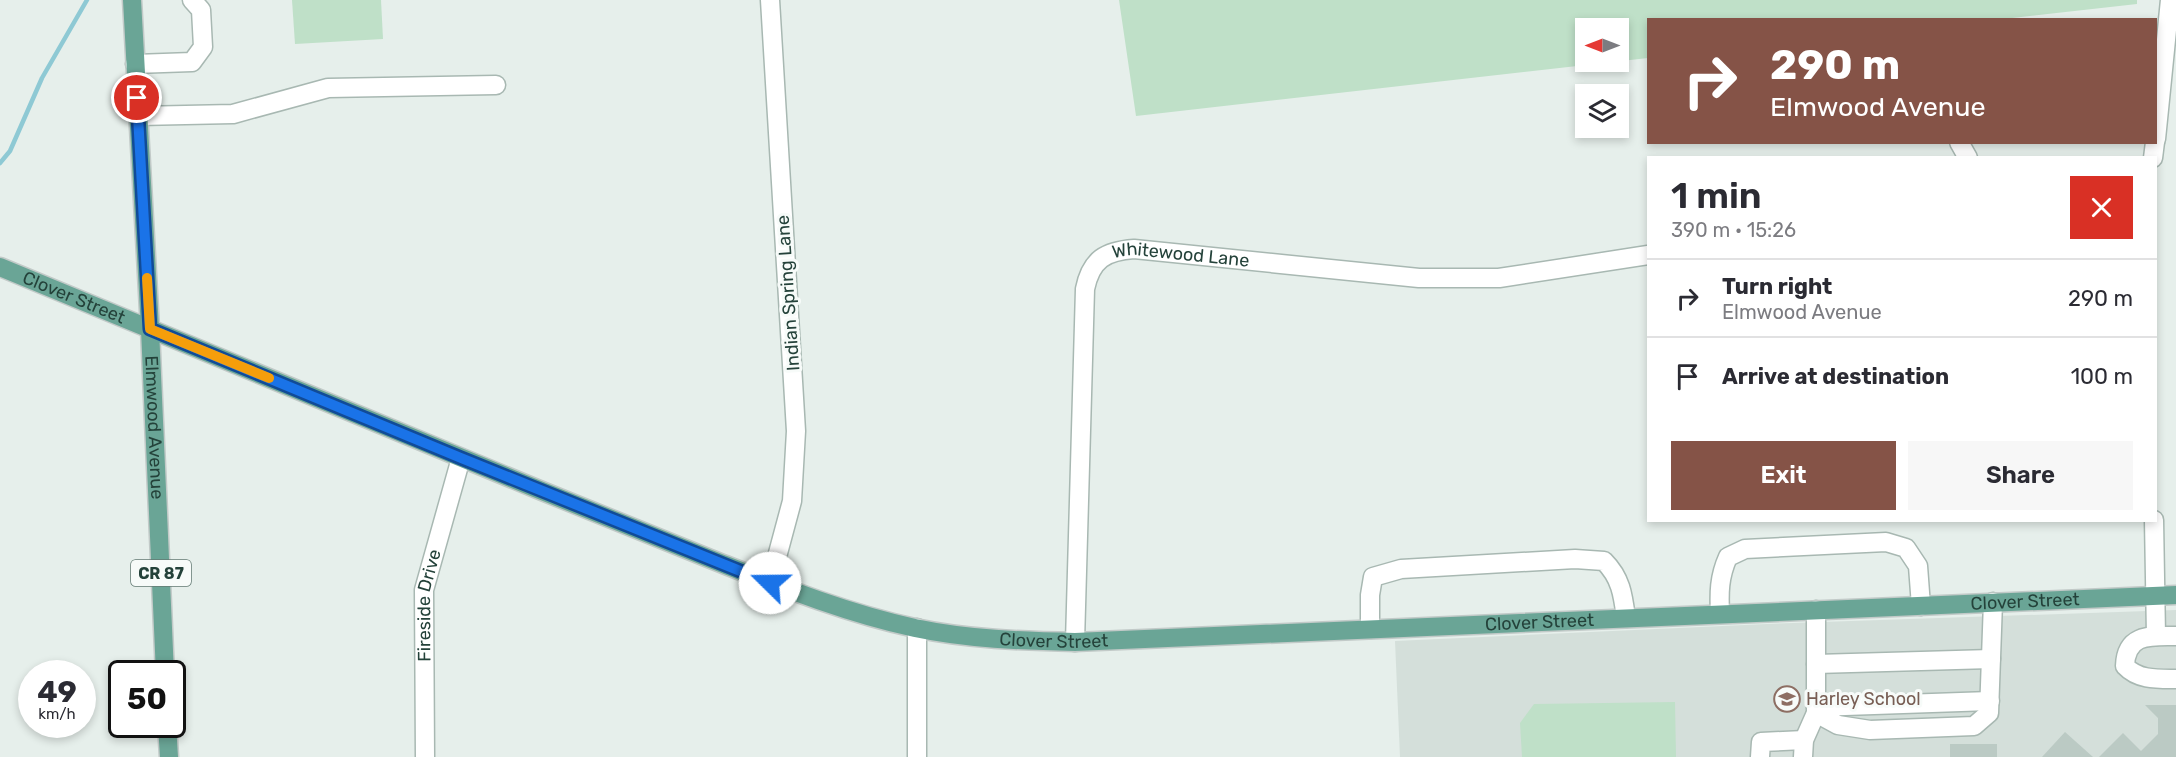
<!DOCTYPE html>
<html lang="en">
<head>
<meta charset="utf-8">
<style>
	body { margin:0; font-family:Rubik,sans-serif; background:#f7f7f7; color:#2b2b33; height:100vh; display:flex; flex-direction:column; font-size:22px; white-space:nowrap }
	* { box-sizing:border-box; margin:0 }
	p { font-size:20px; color:#7c7c81 }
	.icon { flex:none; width:33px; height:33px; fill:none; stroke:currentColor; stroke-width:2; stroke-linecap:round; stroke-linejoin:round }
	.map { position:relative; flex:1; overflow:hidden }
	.drawer { position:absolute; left:1647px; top:156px; width:510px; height:366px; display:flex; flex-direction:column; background:#fff; border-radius:0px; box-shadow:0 3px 9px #0003 }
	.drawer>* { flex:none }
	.top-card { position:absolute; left:1647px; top:18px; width:510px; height:126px; border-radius:0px; box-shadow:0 3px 9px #0003; background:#855347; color:#fff; overflow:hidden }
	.needle { width:39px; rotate:270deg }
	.controls { position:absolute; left:1575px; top:18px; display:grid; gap:12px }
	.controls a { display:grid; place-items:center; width:54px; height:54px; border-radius:0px; background:#fff; box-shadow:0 3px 9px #0003; font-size:30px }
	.speed { position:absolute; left:18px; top:660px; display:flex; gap:12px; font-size:30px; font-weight:700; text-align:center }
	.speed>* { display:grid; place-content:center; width:78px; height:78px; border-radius:50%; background:#fff; box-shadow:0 3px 9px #0003; line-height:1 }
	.speed small { font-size:15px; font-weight:400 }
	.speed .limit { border:3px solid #111; border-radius:9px; background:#fff; color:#111 }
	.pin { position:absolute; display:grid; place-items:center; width:51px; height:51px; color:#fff; margin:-26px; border:3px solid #fff; border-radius:50%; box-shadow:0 2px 6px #0007 }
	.me { position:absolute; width:66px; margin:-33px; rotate:292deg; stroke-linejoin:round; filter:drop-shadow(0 0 4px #0008) }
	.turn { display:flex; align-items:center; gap:21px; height:126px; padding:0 24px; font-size:27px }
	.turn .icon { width:78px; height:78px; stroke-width:2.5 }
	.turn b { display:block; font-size:42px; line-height:51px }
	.round { display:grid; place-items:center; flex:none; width:63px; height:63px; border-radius:0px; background:#f7f7f7 }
	.summary { display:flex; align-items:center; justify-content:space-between; height:102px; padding:0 24px }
	h1 { font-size:36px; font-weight:600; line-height:45px }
	.button { display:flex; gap:12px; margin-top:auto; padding:12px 24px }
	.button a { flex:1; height:69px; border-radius:0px; background:#855347; color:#fff; font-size:24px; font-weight:600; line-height:69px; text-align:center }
	.button a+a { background:#f7f7f7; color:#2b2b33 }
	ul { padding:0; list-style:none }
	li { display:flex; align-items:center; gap:18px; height:78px; padding:0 24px; border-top:2px solid #e1e1e2 }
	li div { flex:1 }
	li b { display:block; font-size:22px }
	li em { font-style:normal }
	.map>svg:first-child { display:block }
</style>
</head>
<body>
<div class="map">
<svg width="2176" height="757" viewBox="0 0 2176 757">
	<rect width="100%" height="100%" fill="#e6efeb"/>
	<path fill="#d4dfda" d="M2176 610V757H1400L1395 641 1767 624Z"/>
	<g fill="#bfe0c8" fill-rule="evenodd">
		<path d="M292 0H381L383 39 295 44Z"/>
		<path d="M1119 0H2137V4L1995 20H1648V58L1136 116ZM1586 28H1618V62H1586Z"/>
		<path d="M1675 702 1676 757H1522L1520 723 1534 704Z"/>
	</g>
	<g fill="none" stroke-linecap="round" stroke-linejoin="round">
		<path stroke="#8ec9d4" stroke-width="4.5" d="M0 163 10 151 42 78 87 0"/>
	</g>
	<g fill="#bbcac4">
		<path d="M2145 705H2176V757H2099L2123 733 2141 751 2158 734V718Z"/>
		<path d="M2065 732 2093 757H2042Z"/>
		<rect x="1950" y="744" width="47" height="13"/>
	</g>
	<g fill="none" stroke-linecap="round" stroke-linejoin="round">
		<g stroke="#a8b8b2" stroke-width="21">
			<g id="minor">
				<path d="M135 64 192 62 203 47 201 10 192 0"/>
				<path d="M138 116 233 114 328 88 496 85"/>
				<path d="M2156 139 2170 0"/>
				<path d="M1959 142 1968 158"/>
				<path d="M2153 158 2155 142"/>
				<path d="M2154 520 2156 636"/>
				<path d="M770 583 792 501 796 431 770 0"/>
				<path d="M1720 614C1719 593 1719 577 1728 557L1745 549 1886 542 1906 548 1918 566 1921 606"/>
				<path d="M917 628V757"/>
				<path d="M1370 629V595L1373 577 1401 569 1575 559 1604 561C1621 578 1623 595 1626 618"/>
				<path d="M2176 636C2151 636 2126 633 2125 666 2138 680 2157 679 2176 679"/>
				<path id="s1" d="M1075 642 1085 289C1091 259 1106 251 1134 249L1419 278H1499L1648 255"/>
				<path d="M1816 664 1991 659"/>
				<path d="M1816 707 1990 701"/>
				<path d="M1816 713 1838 725 1870 730 1974 726 1989 713 1993 602"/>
				<path id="s2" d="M425 757 424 590 461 458"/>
				<path d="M1760 757 1761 742 1804 740"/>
				<path d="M1803 757 1804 740 1816 713V610"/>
			</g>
		</g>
		<g stroke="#c2cac8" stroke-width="21">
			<g id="major">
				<path id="s3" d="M132 0 150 329 165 674"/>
				<path id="s4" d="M0 267C181 341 361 418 542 491 599 514 656 537 713 560 779 586 845 613 915 628 967 639 1022 641 1075 642L2176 595"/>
				<path d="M167 724 169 757"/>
			</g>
		</g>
		<use href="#minor" stroke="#fff" stroke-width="18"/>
		<use href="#major" stroke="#6aa596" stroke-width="18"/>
	</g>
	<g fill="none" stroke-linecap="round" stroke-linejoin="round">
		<g stroke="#114b97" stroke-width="15">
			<path id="route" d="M137 98 150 329 461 458 770 583"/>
		</g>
		<use href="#route" stroke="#1a73e8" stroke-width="10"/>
		<path stroke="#f59e0b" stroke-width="10" d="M147 278 150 329 269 378"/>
	</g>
	<defs>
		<g id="school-ring" transform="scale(1.35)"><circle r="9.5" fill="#f7fbf9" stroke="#8d6e63" stroke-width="1.5"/><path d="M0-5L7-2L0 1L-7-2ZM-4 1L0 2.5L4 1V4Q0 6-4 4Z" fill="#8d6e63"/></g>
	</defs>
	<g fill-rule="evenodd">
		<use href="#school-ring" x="1787" y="699"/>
	</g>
	<g text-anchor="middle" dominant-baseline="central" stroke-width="6" stroke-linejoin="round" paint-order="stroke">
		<rect fill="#f7fbf9" stroke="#637a73" stroke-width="1.5" x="131" y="560" width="60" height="26" rx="4.5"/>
		<g font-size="16" font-weight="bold" fill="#24423a">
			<text x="161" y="573">CR 87</text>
		</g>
		<g font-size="18" fill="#24423a" stroke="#f7fbf9">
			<text stroke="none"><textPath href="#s1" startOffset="470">Whitewood Lane</textPath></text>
			<text transform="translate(788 293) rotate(-94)">Indian Spring Lane</text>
			<text stroke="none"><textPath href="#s4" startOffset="80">Clover Street</textPath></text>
			<text stroke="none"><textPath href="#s3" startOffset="428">Elmwood Avenue</textPath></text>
			<text stroke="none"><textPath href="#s4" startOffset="2096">Clover Street</textPath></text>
			<text stroke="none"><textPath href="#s2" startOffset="152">Fireside Drive</textPath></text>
			<text stroke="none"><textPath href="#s4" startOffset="1610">Clover Street</textPath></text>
			<text stroke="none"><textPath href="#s4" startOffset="1124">Clover Street</textPath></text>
		</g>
		<g font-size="18" fill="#785e54" stroke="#f7fbf9" text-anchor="start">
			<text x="1806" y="699">Harley School</text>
		</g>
	</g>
</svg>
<div class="controls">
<a><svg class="needle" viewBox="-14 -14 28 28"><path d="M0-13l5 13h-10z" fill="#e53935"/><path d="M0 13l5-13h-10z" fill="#7c7c81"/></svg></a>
<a><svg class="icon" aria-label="layers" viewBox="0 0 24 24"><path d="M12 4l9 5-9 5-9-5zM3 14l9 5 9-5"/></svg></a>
</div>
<div class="speed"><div>49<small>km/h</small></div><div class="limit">50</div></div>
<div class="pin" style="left:137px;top:98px;background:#d93025"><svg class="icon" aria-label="arrive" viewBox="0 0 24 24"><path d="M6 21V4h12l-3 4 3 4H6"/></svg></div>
<svg class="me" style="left:770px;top:583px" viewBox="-20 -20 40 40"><circle r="19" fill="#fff"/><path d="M0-13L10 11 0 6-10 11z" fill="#1a73e8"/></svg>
<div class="top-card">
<div class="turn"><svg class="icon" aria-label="right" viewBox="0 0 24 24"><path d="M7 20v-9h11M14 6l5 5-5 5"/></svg><div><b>290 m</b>Elmwood Avenue</div></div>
</div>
<section class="drawer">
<div class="summary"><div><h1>1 min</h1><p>390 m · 15:26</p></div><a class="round" style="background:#d93025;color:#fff"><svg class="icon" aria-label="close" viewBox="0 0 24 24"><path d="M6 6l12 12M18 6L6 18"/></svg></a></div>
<ul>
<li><svg class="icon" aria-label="right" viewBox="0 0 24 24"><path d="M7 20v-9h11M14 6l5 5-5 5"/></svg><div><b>Turn right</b><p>Elmwood Avenue</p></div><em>290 m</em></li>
<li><svg class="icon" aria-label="arrive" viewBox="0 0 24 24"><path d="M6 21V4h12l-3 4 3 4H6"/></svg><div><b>Arrive at destination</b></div><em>100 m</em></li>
</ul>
<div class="button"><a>Exit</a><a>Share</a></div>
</section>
</div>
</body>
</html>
